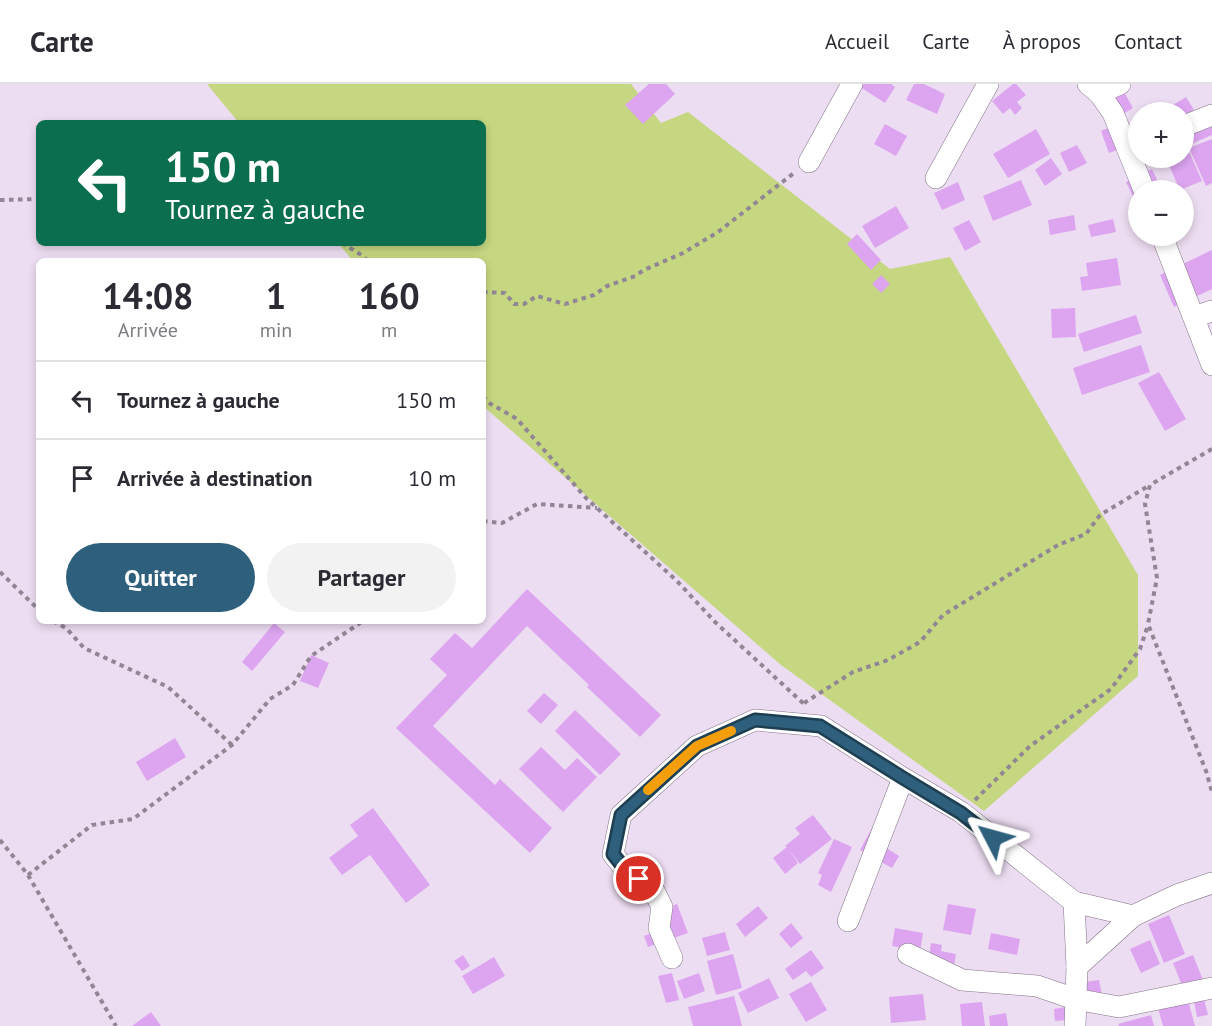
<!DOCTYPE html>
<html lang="fr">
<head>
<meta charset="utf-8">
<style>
	body { margin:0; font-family:"PT Sans",sans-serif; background:#f2f2f3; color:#2b2b33; height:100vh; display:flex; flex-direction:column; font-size:22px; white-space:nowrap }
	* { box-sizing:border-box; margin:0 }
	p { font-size:20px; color:#7c7c81 }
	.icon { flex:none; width:33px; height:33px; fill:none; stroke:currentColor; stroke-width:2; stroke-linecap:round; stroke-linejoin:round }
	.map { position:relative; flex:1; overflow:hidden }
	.details { position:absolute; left:36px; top:174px; width:450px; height:366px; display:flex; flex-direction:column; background:#fff; border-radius:9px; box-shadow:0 3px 9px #0003 }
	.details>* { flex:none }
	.top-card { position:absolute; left:36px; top:36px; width:450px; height:126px; border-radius:9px; box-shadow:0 3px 9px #0003; background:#0b6e4f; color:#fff; overflow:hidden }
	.fabs { position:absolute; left:1128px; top:18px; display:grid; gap:12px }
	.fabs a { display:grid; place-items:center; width:66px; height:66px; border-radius:50%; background:#fff; box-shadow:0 3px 9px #0003; font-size:30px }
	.pin { position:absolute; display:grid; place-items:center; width:51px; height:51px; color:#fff; margin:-26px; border:3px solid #fff; border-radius:50%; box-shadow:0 2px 6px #0007 }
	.me { position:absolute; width:66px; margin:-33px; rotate:309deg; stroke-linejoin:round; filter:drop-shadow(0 0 4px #0008) }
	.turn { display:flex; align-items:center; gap:21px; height:126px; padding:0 30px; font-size:27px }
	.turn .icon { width:78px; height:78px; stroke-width:2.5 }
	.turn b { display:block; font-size:42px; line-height:51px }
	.eta { display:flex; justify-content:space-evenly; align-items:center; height:102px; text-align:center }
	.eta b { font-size:36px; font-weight:700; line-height:42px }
	.primary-button { display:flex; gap:12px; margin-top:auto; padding:12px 30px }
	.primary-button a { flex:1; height:69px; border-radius:36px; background:#2e607d; color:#fff; font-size:24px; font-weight:700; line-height:69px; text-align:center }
	.primary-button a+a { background:#f2f2f3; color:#2b2b33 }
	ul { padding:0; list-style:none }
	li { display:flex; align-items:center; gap:18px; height:78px; padding:0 30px; border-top:2px solid #e1e1e2 }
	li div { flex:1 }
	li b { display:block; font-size:22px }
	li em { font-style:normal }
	header { display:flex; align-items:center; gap:36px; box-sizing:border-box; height:84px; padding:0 30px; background:#fff; border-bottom:2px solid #e1e1e2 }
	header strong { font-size:28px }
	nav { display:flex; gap:33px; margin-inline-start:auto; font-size:21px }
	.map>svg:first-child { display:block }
</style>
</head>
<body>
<header>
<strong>Carte</strong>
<nav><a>Accueil</a><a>Carte</a><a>À propos</a><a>Contact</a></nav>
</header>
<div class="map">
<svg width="1212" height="942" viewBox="0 0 1212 942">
	<rect width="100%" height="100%" fill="#edddf2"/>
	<path fill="#c5d781" d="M207 0H631L661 39 688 28 890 185 950 173 1138 491V592L984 727 781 581 483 322V177H353L338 159H483V39H239Z"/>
	<g fill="#dda5f0">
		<path d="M649 0H666L675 10 643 40 625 21Z"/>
		<path d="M862 0H891L895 3 885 19 860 3Z"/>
		<path d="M914 0H924L945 10 937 30 906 16Z"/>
		<path d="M1013 0H1016L1026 11 1017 18 1022 24 1015 31 1010 24 1003 30 992 17Z"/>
		<path d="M1124 8 1133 24 1117 34 1108 18Z"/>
		<path d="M1186 13 1194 26 1184 32V28H1174L1171 22Z"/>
		<path d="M1212 32V51L1189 61 1184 48Z"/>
		<path d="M1120 39 1129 62 1109 69 1101 47Z"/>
		<path d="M885 40 907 52 896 72 874 60Z"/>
		<path d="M1036 45 1050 70 1008 94 993 70Z"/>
		<path d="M1212 55V99L1206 102 1189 64Z"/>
		<path d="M1077 61 1087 79 1069 88 1060 69Z"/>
		<path d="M1188 65 1202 97 1180 106 1166 75 1184 74V67Z"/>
		<path d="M1051 74 1062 90 1045 102 1035 86Z"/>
		<path d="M1152 85 1162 106H1138V120L1137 121 1126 98Z"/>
		<path d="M1021 96 1032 121 993 137 983 112Z"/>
		<path d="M958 98 965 116 942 126 934 109Z"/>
		<path d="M896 122 909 144 875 164 862 142Z"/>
		<path d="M1074 131 1076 146 1050 151 1048 136Z"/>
		<path d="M1113 135 1116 148 1091 153 1088 141Z"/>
		<path d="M969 136 981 158 965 167 953 144Z"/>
		<path d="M857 150 881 176 871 186 847 160Z"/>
		<path d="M1212 166V205L1174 223 1160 191Z"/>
		<path d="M1117 174 1121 201 1082 207 1080 193 1088 192 1086 179Z"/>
		<path d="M881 191 890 200 881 209 872 200Z"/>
		<path d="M1075 224 1076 253 1052 254 1051 225Z"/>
		<path d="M1136 231 1142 249 1084 268 1078 250Z"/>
		<path d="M1141 261 1150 288 1082 311 1073 284Z"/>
		<path d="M1159 288 1186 335 1165 347 1138 299Z"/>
		<path d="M527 505 661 631 640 653 587 603 589 601 527 542 433 642 495 701 500 695 552 744 530 769 396 644 447 591 430 575 455 549 472 564Z"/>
		<path d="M274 539 285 548 252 587 242 578Z"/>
		<path d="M311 571 329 579 318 604 300 597Z"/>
		<path d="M544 609 558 621 541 640 527 627Z"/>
		<path d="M575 626 621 670 600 691 555 647Z"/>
		<path d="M175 654 186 673 147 697 136 678Z"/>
		<path d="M541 663 565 686 577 674 597 693 563 728 519 685Z"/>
		<path d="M373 724 430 801 406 819 370 771 342 791 329 774 358 752 350 741Z"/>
		<path d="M813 731 832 755 800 780 789 766 798 779 785 790 773 774 787 763 785 762 800 750 795 744Z"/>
		<path d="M872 744 885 751 880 760 899 772 892 784 860 766Z"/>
		<path d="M834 755 852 763 831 808 818 801 822 791 818 789Z"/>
		<path d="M677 820 688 849 648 863 644 852 658 847 652 829Z"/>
		<path d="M948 820 976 825 971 851 943 846Z"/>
		<path d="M758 822 768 834 745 853 736 840Z"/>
		<path d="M1169 831 1185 870 1164 879 1148 840Z"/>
		<path d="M791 839 803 854 791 864 779 850Z"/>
		<path d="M895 844 923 849 920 867 892 862Z"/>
		<path d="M725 848 730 866 707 872 702 854Z"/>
		<path d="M991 849 1020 855 1017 871 988 865Z"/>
		<path d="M1150 856 1160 880 1141 889 1130 865Z"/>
		<path d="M931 859 942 861 941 867 956 870 953 889 927 885Z"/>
		<path d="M811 866 824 884 811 893 806 887 793 896 785 885Z"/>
		<path d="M733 870 742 904 716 911 707 877Z"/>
		<path d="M463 871 470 882 462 887 454 877Z"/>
		<path d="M1193 871 1205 901 1185 909 1173 879Z"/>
		<path d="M494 873 505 892 473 910 462 892Z"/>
		<path d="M672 889 679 916 666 919 658 892Z"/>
		<path d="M699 889 705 907 684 915 677 897Z"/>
		<path d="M769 894 779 914 748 929 738 909Z"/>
		<path d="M1099 896 1103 916 1088 919 1085 898Z"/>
		<path d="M811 898 827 926 806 938 789 910Z"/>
		<path d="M923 910 926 936 891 939 889 913Z"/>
		<path d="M734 912 742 942H693L688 923Z"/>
		<path d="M1204 915 1208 931 1197 933 1194 917Z"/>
		<path d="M1188 916 1195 942H1163L1158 924Z"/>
		<path d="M982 918 985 942H962L960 920Z"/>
		<path d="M1066 923 1067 936 1055 937 1054 925Z"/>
		<path d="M151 928 161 942H132Z"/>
		<path d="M1006 929 1008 942H990L989 932Z"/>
		<path d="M1151 931 1154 942H1119L1118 940Z"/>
	</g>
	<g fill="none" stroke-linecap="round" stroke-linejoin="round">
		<g stroke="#827487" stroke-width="22">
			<g id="minor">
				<path d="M1088 0 1099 9 1113 29 1144 106"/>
				<path d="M1099 9 1120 0"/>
				<path d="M1184 42 1212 31"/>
				<path d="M809 78 852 0"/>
				<path d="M936 94 988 0"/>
				<path d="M1162 152 1212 281"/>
				<path d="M1194 233 1212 227"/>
				<path d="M1074 818 1077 883"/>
				<path d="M848 837 903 694"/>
				<path d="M908 870 962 896 1037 902 1075 915 1119 923 1212 904"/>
				<path d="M672 874 659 844 662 823 651 801 628 789 613 770 621 731 697 662 755 636 821 642 903 694 961 728 1074 818 1133 832"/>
				<path d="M1075 942 1077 883 1133 832 1177 811 1212 799"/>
			</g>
		</g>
		<g stroke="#918694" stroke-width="4" stroke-dasharray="4.5 4.5" stroke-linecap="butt">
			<path d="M0 116 39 115"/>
			<path d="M342 159 363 172 368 177"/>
			<path d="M483 208 505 209 514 220H524L537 212 565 220 594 211 607 202 635 192 644 186 683 169 718 148 794 89"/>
			<path d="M483 312 489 319 517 335 586 414 677 497 715 538 804 620"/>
			<path d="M1212 365 1150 401 1145 420 1157 494 1148 540 1206 687 1212 708"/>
			<path d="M483 437 502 439 537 420 597 424"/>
			<path d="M0 488 39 526"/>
			<path d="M53 537 66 544 84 564 168 603 232 661"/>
			<path d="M804 619 853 588 888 576 920 558 943 531 1058 461 1086 450 1100 431 1150 401"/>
			<path d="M975 716 1030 662 1111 605 1140 565 1148 541"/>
			<path d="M0 756 28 791 116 942"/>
			<path d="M28 791 92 741 133 735 232 661 270 615 293 601 311 572 363 537"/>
		</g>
		<use href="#minor" stroke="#fff" stroke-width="21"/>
	</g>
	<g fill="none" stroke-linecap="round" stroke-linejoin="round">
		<g stroke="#1e3e51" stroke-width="15">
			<path id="route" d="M639 795 628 789 613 770 621 731 697 662 755 636 820 642 903 694 961 729 993 754"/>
		</g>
		<use href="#route" stroke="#2e607d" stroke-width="10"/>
		<path stroke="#f59e0b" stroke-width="10" d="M648 706 697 662 731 647"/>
	</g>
</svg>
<div class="fabs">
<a>+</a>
<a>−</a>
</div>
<div class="pin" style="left:639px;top:795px;background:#d93025"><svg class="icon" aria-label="arrive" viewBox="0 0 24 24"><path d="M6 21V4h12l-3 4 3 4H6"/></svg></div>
<svg class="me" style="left:993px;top:754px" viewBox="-20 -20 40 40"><path d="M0-17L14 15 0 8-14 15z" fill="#2e607d" stroke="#fff" stroke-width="4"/></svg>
<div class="top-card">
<div class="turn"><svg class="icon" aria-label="left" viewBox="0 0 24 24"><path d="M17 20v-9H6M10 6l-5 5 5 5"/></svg><div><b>150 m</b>Tournez à gauche</div></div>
</div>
<section class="details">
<div class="eta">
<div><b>14:08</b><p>Arrivée</p></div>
<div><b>1</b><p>min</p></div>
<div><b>160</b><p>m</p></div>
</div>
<ul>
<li><svg class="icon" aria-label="left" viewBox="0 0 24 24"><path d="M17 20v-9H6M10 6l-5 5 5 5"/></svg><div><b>Tournez à gauche</b></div><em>150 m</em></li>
<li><svg class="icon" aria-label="arrive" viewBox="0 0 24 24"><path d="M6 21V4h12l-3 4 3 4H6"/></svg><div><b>Arrivée à destination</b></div><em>10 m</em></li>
</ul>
<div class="primary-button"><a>Quitter</a><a>Partager</a></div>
</section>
</div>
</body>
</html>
